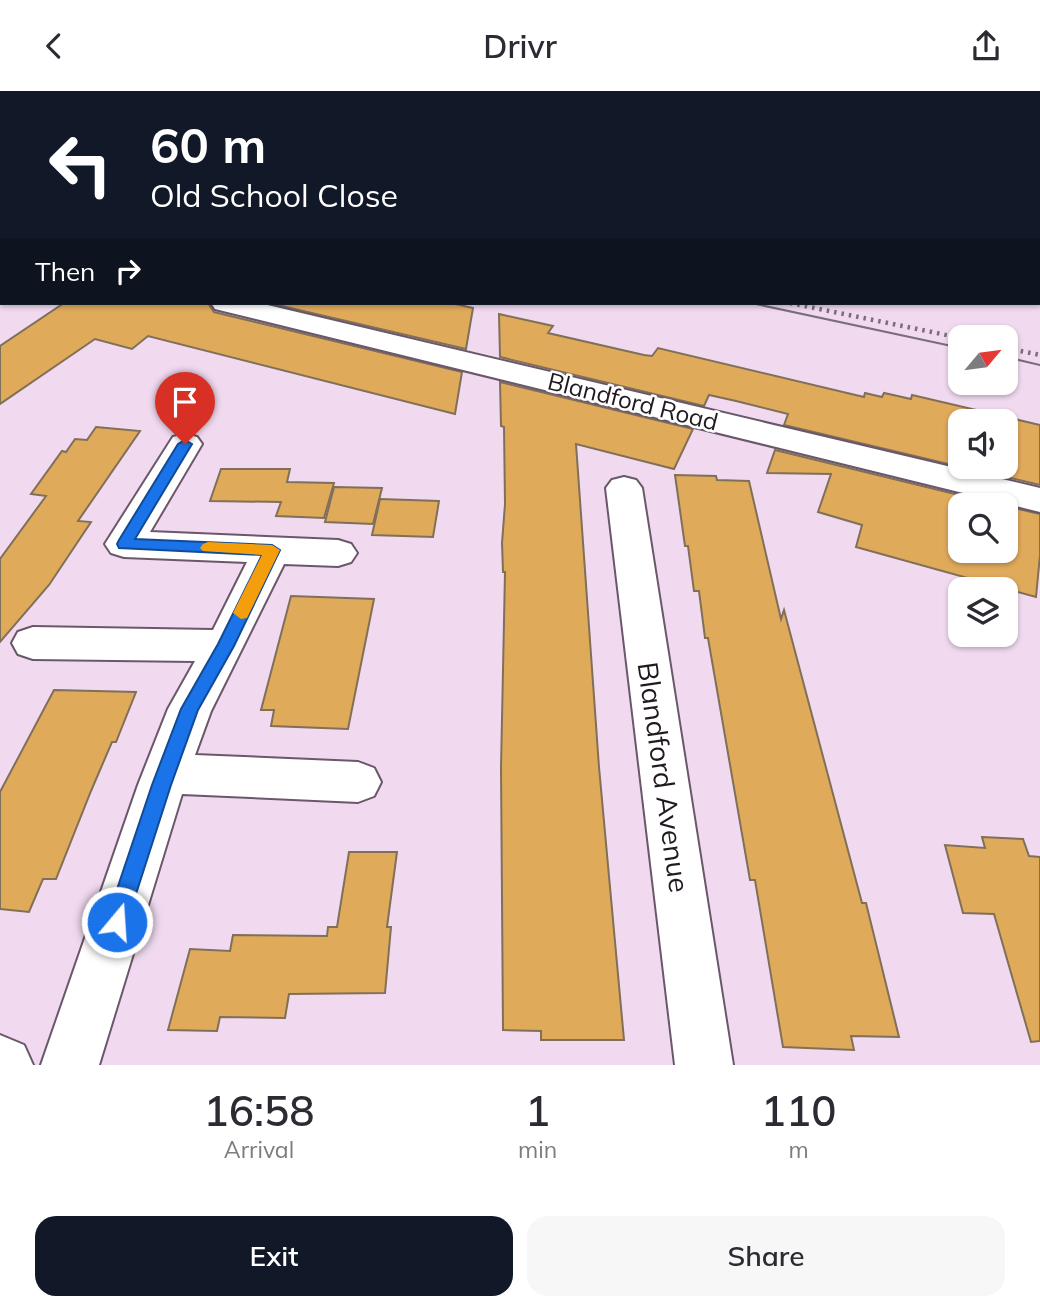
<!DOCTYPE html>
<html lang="en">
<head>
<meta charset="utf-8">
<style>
	body { margin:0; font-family:Mulish,sans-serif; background:#f7f7f7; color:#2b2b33; height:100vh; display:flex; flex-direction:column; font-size:26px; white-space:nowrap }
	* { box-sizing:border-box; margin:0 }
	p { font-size:23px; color:#7c7c81 }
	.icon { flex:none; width:38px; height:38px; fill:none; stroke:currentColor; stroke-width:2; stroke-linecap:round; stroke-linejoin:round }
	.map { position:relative; height:974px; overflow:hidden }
	.sheet { display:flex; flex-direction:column; background:#fff; flex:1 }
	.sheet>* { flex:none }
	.top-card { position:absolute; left:0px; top:0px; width:1041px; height:214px; box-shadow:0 2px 5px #0004; background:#111827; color:#fff; overflow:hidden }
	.needle { width:46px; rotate:61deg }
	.fabs { position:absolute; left:948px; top:234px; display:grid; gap:14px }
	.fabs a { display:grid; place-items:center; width:70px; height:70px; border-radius:14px; background:#fff; box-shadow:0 2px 5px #0004; font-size:35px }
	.pin { position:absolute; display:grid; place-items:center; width:60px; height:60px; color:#fff; margin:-72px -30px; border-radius:50% 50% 50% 0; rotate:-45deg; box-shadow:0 0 7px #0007 }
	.pin .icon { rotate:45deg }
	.me { position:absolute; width:77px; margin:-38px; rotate:18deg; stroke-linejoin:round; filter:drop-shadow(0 0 5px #0008) }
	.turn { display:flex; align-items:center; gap:24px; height:147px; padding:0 35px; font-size:32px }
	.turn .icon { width:91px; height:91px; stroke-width:2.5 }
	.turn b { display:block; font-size:49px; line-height:60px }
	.then { display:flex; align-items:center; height:66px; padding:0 35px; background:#0003; gap:14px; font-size:26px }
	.eta { display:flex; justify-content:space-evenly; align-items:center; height:119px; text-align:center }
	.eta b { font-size:42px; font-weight:600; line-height:49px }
	.action { display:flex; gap:14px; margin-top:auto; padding:14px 35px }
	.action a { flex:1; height:80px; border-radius:21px; background:#111827; color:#fff; font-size:28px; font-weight:600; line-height:80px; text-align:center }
	.action a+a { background:#f7f7f7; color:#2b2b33 }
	header { display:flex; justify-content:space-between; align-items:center; height:91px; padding:0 35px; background:#fff; font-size:32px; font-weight:600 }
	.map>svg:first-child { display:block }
</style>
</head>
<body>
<header><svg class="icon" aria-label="back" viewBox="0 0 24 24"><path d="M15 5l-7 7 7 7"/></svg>Drivr<svg class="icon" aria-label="share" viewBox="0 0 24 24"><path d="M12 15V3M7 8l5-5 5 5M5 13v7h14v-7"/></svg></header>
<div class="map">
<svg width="1040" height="974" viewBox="0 0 1040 974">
	<rect width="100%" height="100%" fill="#f1daf0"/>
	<g fill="#e0aa5b" stroke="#806f59" stroke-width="2">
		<path d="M64 212H208L214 221 462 281 455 323 148 245 132 258 95 248 0 313V255Z"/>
		<path d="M269 212H451L473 217 466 258Z"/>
		<path d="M499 223 553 235 548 242 644 264 652 265 658 257 864 306 865 302 882 306 884 302 911 308 912 304 1040 334V394L964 376H1006V331H961V376L784 334 788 323 736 310 709 304 704 315 500 266Z"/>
		<path d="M500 291 693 338 674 378 576 353 599 676 624 949H541V940L503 939 501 677 505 481H503L502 452 505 413 504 336 501 335Z"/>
		<path d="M96 336 140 340 78 430 91 431 49 494 0 551V468L46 405 31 403 62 360 66 361 75 348 87 349Z"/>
		<path d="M775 359 1004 415H961V460H1006V415L1040 423V464L1036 506 856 456 862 434 818 421 831 383 767 382Z"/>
		<path d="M221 378H290L287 391 334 392 324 427 276 425 281 411 210 410Z"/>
		<path d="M675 384 716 385 717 389 749 390 781 528 784 519 862 812H866L899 946 851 945 854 959 783 956 755 789H750L708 547H705L699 500H694L688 455H685Z"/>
		<path d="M334 396 382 397 373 433 325 431Z"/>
		<path d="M380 408 439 410 433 446 372 444Z"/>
		<path d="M291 505 374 508 348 638 271 635 274 619H261Z"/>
		<path d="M54 599 136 601 116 651H112L91 700 56 788H43L29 821 0 818V701Z"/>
		<path d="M982 746 1023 748 1029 765 1040 766V950L1031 951 994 823 963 822 945 754 985 757Z"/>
		<path d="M349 761H397L387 836H391L385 902 289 903 285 927 220 926 217 940 168 939 190 858 230 860 233 844 327 845 328 836H337Z"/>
	</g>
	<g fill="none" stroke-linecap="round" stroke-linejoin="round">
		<g stroke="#6a576a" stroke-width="4">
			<g id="minor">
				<path d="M0 0H13L2 2 0 7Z"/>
				<path d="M140 0H167L169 2H141Z"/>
				<path d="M290 0H311L288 2Z"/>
				<path d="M892 0H923L925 2H893Z"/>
				<path d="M0 149 2 150V166L0 165Z"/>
				<path d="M211 212H259L1040 397V421L215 218Z"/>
				<path d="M185 343 197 346 202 353 150 441 338 449 351 453 357 462 351 471 338 475 284 473 211 620 195 664 358 671 374 677 381 691 374 705 358 711 182 703 99 974H41L138 694 168 618 195 570 33 568 18 563 12 552 18 541 33 536 213 539 247 471 124 466 111 462 105 453 173 346Z"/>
				<path d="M624 386 636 389 642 397 733 974H675L606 397 612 389Z"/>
				<path d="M0 944 24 954 33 974H0Z"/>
			</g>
		</g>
		<use href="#minor" fill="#fff" fill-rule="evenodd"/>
		<g stroke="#7b6d7b" stroke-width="2">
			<path d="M751 212 961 257"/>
			<path d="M1006 266 1040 274"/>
		</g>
		<g stroke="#7b6d7b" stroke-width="4.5" stroke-dasharray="2.5 5" stroke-linecap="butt">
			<path d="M790 212 961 247"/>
			<path d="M1006 257 1040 264"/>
		</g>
	</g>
	<path fill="#1a73e8" stroke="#114b97" stroke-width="2" d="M185 349 192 353 135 448 272 454 280 459 234 555 198 619 171 694 127 831 124 838 117 841 109 838 106 831 152 694 181 618 218 553 262 464 119 457 117 453 119 449 178 353Z"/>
	<path fill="#f59e0b" d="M208 451 272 454 280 459 247 527 241 528 233 522 262 464 203 460 200 457 203 453Z"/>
	<g text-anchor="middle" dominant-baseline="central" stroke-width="5" stroke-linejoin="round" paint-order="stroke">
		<g font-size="24" fill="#211921" stroke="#fff">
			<text transform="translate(633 310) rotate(14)">Blandford Road</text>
		</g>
		<g font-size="28" fill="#211921" stroke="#fff">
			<text transform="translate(664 686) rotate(82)">Blandford Avenue</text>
		</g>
	</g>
</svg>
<div class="fabs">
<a><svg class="needle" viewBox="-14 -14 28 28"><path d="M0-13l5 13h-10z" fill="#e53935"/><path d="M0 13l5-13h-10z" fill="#7c7c81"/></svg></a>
<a><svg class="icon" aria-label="sound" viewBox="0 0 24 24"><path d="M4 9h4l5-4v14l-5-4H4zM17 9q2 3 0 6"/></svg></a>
<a><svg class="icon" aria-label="search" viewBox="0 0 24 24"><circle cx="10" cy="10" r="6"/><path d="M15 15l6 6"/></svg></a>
<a><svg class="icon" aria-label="layers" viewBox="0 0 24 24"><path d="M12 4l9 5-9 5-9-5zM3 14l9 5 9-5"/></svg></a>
</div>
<div class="pin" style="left:185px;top:353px;background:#d93025"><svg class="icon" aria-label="arrive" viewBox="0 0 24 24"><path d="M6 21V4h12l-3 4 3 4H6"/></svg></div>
<svg class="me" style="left:117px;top:831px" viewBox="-20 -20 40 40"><circle r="17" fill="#1a73e8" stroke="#fff" stroke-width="3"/><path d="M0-11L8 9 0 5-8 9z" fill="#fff"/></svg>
<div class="top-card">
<div class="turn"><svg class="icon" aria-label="left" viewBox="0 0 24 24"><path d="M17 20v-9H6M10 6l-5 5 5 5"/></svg><div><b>60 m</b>Old School Close</div></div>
<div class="then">Then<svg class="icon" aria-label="right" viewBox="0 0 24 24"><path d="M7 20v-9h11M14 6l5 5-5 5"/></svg></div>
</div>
</div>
<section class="sheet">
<div class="eta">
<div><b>16:58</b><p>Arrival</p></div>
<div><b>1</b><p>min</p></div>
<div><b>110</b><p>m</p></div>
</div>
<div class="action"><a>Exit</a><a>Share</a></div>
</section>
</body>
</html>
